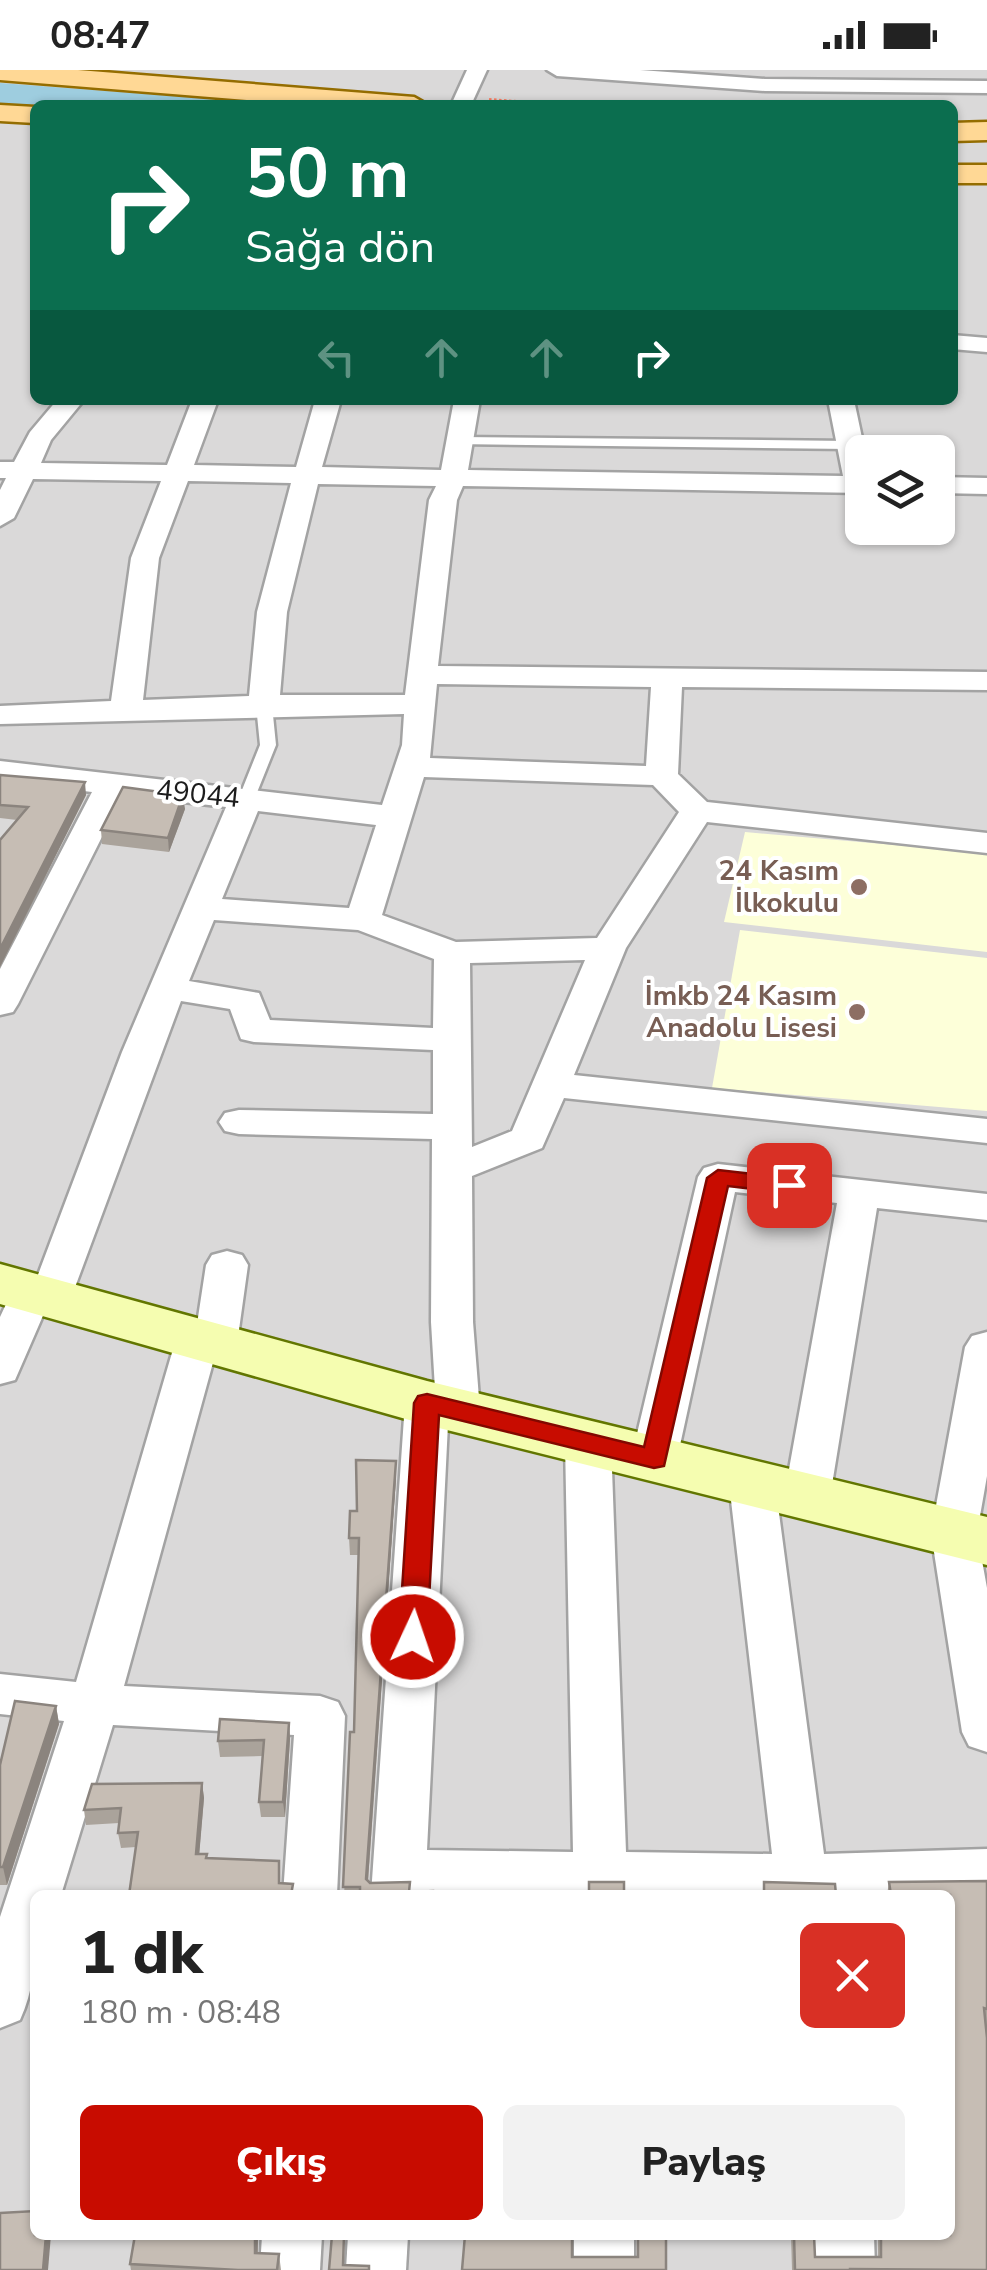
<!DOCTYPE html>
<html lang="tr">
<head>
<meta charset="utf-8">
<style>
	body { margin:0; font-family:"Nunito Sans",sans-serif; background:#f2f2f2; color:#222; height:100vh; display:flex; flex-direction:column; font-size:38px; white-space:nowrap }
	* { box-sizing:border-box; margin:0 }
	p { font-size:32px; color:#767676 }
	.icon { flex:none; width:55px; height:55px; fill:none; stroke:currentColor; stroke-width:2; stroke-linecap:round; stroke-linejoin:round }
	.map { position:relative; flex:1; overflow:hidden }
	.sheet { position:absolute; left:30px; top:1820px; width:925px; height:350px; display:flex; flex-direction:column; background:#fff; border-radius:15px; box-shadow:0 2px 8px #0004 }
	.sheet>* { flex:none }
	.banner { position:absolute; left:30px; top:30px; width:928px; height:305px; border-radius:15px; box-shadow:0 2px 8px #0004; background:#0b6e4f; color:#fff; overflow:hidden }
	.buttons { position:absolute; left:845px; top:365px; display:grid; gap:20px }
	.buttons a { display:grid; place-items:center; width:110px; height:110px; border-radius:15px; background:#fff; box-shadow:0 2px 8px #0004; font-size:50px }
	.pin { position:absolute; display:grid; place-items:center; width:85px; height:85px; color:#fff; margin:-42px; border-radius:20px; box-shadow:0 5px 15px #0006 }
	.me { position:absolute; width:110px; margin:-55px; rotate:3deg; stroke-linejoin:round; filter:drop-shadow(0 0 8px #0008) }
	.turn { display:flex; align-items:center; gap:35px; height:210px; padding:0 50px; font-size:45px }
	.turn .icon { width:130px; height:130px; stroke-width:2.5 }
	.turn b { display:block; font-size:70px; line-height:85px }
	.lanes { display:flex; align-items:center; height:95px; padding:0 50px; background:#0003; justify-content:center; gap:50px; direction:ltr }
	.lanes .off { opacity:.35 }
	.round { display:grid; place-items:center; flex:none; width:105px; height:105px; border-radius:15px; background:#f2f2f2 }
	.head { display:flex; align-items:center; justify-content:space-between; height:170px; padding:0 50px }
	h1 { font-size:60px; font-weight:800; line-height:75px }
	.action { display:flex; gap:20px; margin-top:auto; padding:20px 50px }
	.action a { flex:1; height:115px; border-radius:15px; background:#c80c00; color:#fff; font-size:40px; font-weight:800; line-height:115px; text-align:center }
	.action a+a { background:#f2f2f2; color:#222 }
	.status { display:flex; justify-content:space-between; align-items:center; height:70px; padding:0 50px; background:#fff; direction:ltr }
	.status svg { height:28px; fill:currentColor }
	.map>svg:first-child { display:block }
</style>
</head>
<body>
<div class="status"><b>08:47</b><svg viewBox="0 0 49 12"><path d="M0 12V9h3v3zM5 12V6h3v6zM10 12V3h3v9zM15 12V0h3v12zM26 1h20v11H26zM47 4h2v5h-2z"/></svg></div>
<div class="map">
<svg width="987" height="2200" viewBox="0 0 987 2200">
	<rect width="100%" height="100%" fill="#eeebe1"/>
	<path fill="#dad9d9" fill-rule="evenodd" d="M0 0H987V2200H0ZM35 35H952V330H35ZM862 382H938V458H862ZM35 1825H950V2165H35Z"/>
	<g fill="#fdffd9">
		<path d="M745 762 987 783V882L724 852Z"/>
		<path d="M740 860 987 888V1041L712 1018Z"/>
	</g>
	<path fill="#9ecddf" d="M0 13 292 35H35V39L0 36Z"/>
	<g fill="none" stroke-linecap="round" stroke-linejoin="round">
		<g stroke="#a3a3a3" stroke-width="5">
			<g id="lane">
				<path d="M460 367 850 371 857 375 850 379 455 374 453 371Z"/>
				<path d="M264 630 272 635 276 675 254 730 246 735 238 730 260 675 256 635Z"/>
			</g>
		</g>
		<g stroke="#a3a3a3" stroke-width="5">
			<g id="street">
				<path d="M467 0H487L471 35H451Z"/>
				<path d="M547 0H640L765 9 987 11V23L765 21 557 6Z"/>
				<path d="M952 265 987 268V282L952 279Z"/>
				<path d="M57 330H84L51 370 41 393 167 395 192 330H218L194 395 296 397 315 330H341L322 397 441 400 454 330H480L468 400 843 406 828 330H854L865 382 862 423 463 416 457 430 438 596 987 602V620L682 617 678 704 707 732 987 763V783L707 752 626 878 574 1005 987 1049V1073L564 1028 542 1078 472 1106 473 1252 480 1341 474 1352 458 1357 448 1354 427 1780 573 1782 565 1372 572 1360 588 1356 604 1360 611 1372 626 1782 772 1784 729 1413 736 1401 752 1396 768 1401 775 1413 824 1784 987 1779V1823L371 1825 405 1333 411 1322 435 1319 431 1252 432 1069 239 1064 225 1061 219 1052 225 1043 239 1040 433 1044V980L254 972 241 969 230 939 181 931 71 1228 65 1238 45 1241 15 1310 0 1314V1247L16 1213 36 1210 122 982 226 737 123 725 18 934 13 942 0 945V899L92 722 0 711V691L382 735 402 675 404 644 0 654V636L111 631 131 488 161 411 33 409 14 448 0 456V420L6 408H0V392H14L30 362ZM188 411 291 413 257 542 249 626 143 630 159 488ZM318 414 436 416 429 430 405 625H280L287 542ZM437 614 651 617 646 696 430 688ZM424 707 653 715 679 742 597 868 456 872 382 845ZM258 741 376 755 349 838 222 829ZM214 850 358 860 434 889 433 958 270 950 259 923 189 911ZM585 890 512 1061 472 1077 470 893Z"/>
				<path d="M938 407 987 408V424L938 423Z"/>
				<path d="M718 1094 987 1124V1150L877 1138 830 1427 823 1439 807 1444 791 1439 784 1427 837 1133 735 1122 677 1389 670 1401 654 1406 638 1401 631 1389 698 1107 704 1098Z"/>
				<path d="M227 1181 242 1185 248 1195 237 1274 230 1285 214 1289 124 1616 320 1626 338 1632 345 1646 337 1825H283L294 1665 113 1655 61 1825H35C35 1869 39 1909 20 1950L0 1958V1847L64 1651 0 1644V1604L76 1612 176 1269 183 1258 197 1254 206 1195 212 1185Z"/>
				<path d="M987 1262V1406L977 1463 987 1518V1682L969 1676 962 1662 931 1463 965 1277 972 1266Z"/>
				<path d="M262 2165H322L320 2200H260Z"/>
				<path d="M348 2165H408L406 2200H346Z"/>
				<rect x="574" y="2165" width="60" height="35"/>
				<path d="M814 2165H874L875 2200H815Z"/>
			</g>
		</g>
		<g stroke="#627600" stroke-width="5">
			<path id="secondary" d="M0 1194 427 1311 987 1447V1495L427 1355 0 1234Z"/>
		</g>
		<g stroke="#946d00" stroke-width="5">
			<g id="primary">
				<path d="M0 0H78L414 27 428 35H309L0 10Z"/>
				<path d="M0 35 35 37V53L0 51Z"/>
				<path d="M987 52V70L952 71V53Z"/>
				<rect x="952" y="95" width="35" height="18"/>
			</g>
		</g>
		<path stroke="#ff7c61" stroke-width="4" stroke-dasharray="2.5 2.5" stroke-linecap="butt" d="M489 30 558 35"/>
		<use href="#lane" fill="#fff" fill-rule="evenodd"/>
		<use href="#street" fill="#fff" fill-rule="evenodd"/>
		<use href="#secondary" fill="#f5fdb0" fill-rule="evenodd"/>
		<use href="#primary" fill="#ffd895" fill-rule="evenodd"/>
	</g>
	<g fill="#aaa39b">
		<path d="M0 705 86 725 0 897V770L17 750 0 748Z"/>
		<path d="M185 739 169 782 102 774 101 760Z"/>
		<path d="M396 1408 368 1811 370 1813 410 1822 433 1825H344L354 1662 358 1485H350L349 1468 357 1441Z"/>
		<path d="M56 1636 59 1654 7 1815H0V1695Z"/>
		<path d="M289 1653 290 1669 285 1747H261L259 1732 262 1686 220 1687 218 1671Z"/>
		<path d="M202 1713 204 1728 199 1784 207 1788 279 1791 280 1813 294 1825 136 1777 121 1778 118 1763 119 1753 86 1755 84 1740Z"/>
		<path d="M987 1811V1955H986L987 2200H792L791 2165H814L815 2187H878V2165H950V1825H887L889 1812Z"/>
		<path d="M135 2165H258V2183L279 2184 281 2200H131L130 2194Z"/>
	</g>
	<g fill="#8b847e">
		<path d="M85 712 86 725 0 897V879Z"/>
		<path d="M183 725 185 739 169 782 168 768Z"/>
		<path d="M396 1391V1408L367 1825 366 1809Z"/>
		<path d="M56 1636 59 1654 7 1815 3 1797Z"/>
		<path d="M289 1653 290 1669 285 1747 283 1732Z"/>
		<path d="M202 1713 204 1728 198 1799 196 1784Z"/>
		<path d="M46 2165H51L48 2200H43Z"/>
		<path d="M255 2165H258L257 2200 255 2183Z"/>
	</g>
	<g fill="#c6bdb4" stroke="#8b847e" stroke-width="2.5">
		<path d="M0 705 85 712 0 879V770L28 737 0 735Z"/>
		<path d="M123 717 183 725 168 768 101 760Z"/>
		<path d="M356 1390 396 1391 366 1809 370 1813 410 1812 409 1822 433 1821V1825H360V1817H343L350 1662H354L359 1468H349L350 1441H357Z"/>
		<path d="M15 1631 56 1636 3 1797H0V1695Z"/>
		<path d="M220 1649 289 1653 283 1732H259L264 1670 218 1671Z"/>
		<path d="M202 1713 196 1784H207L206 1788 279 1791V1813L293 1814 291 1825H129L138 1762 118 1763 121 1738 84 1740 92 1714Z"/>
		<path d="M987 1811V1939L984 1938 987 1968V2200L850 2199V2200H795L794 2165H814L815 2187H881V2165H950V1825H891L889 1812Z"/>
		<rect x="589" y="1812" width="35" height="13"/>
		<path d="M764 1812 835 1814 836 1825H764Z"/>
		<path d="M35 2141V2165H46L43 2200H0V2143Z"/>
		<path d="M135 2165H255V2183L279 2184 277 2200H238L130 2194Z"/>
		<path d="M332 2165H344L343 2195 369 2196V2200H329Z"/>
		<path d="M465 2165H572V2187H638V2165H666V2200H462Z"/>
	</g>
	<path fill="#c80c00" stroke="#820800" stroke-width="2.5" d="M718 1100 789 1108 800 1115 789 1123 728 1116 664 1396 654 1398 439 1345 427 1567 423 1575 413 1578 403 1575 399 1567 414 1333 418 1326 427 1324 644 1377 707 1108Z"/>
	<g fill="#8d6e63" stroke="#fff" stroke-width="4">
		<circle cx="859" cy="817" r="10"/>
		<circle cx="857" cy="942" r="10"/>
	</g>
	<g text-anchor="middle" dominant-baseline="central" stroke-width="8" stroke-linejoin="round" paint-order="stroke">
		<g font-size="28" fill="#1c1c1c" stroke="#fff">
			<text transform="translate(198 724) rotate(6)">49044</text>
		</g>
		<g font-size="28" font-weight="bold" fill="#785e54" stroke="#fff" text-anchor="end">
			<text x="839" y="801">24 Kasım<tspan x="839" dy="32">İlkokulu</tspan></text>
			<text x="837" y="926">İmkb 24 Kasım<tspan x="837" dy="32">Anadolu Lisesi</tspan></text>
		</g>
	</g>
</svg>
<div class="buttons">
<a><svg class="icon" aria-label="layers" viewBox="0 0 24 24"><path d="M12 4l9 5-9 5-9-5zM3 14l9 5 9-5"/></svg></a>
</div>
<div class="pin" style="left:789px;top:1115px;background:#d93025"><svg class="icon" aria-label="arrive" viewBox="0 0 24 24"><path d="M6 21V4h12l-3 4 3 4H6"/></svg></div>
<svg class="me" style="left:413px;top:1567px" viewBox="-20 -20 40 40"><circle r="17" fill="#c80c00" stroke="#fff" stroke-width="3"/><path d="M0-11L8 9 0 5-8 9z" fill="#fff"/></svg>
<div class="banner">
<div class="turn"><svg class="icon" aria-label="right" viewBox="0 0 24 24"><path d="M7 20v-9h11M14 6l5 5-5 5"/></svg><div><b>50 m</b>Sağa dön</div></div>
<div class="lanes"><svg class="icon off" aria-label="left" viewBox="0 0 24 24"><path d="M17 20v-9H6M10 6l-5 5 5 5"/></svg><svg class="icon off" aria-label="ahead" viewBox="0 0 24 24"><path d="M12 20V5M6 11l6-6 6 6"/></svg><svg class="icon off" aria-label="ahead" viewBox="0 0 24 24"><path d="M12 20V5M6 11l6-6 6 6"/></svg><svg class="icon" aria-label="right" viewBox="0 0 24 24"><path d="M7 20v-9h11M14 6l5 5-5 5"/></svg></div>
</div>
<section class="sheet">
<div class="head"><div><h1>1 dk</h1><p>180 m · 08:48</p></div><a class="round" style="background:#d93025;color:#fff"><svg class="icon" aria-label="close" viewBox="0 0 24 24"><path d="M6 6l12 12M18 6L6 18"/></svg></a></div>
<div class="action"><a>Çıkış</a><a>Paylaş</a></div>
</section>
</div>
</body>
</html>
